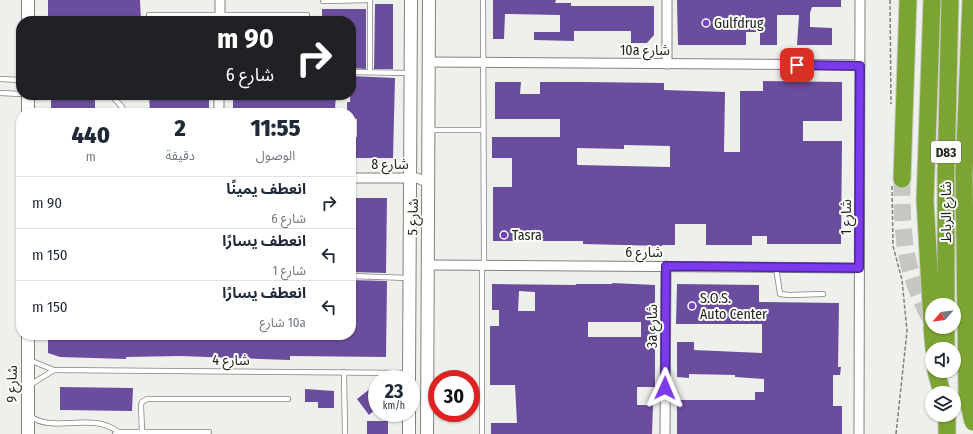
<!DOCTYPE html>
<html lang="ar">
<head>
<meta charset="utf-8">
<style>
	body { margin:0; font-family:"Fira Sans Condensed","Noto Sans Arabic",sans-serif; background:#f2f2f3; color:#1f2937; direction:rtl; height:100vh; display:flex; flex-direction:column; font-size:15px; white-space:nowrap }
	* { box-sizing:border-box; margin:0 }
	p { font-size:13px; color:#747a83 }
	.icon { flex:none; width:22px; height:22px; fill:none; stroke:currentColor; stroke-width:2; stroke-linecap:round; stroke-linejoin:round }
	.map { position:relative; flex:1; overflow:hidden; direction:ltr }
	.drawer { position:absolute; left:16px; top:108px; width:340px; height:232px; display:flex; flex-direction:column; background:#fff; border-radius:16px; box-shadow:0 1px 3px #0004; direction:rtl }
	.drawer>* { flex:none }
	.guide { position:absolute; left:16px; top:16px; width:340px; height:84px; border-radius:16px; box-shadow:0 1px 3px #0004; direction:rtl; background:#202124; color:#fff; overflow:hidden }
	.needle { width:26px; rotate:242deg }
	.buttons { position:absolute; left:925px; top:298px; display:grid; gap:8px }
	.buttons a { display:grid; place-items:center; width:36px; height:36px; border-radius:50%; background:#fff; box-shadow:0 1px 3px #0004; font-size:20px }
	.speed { position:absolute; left:368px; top:370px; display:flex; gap:8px; font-size:20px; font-weight:700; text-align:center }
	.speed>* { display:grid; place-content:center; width:52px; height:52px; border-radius:50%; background:#fff; box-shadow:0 1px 3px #0004; line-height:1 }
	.speed small { font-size:10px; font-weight:400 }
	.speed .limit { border:6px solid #d22; background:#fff; color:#111 }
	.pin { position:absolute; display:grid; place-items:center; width:34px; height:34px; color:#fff; margin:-17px; border-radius:8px; box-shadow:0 2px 6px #0006 }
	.me { position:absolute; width:44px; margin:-22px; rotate:1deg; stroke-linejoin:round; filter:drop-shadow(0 0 3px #0008) }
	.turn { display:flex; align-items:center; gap:14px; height:84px; padding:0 16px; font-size:18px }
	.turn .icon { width:52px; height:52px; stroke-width:2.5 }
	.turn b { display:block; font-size:28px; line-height:34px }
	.eta { display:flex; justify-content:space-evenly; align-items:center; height:68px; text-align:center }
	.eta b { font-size:24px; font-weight:800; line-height:28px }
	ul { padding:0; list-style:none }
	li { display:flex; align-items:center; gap:12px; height:52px; padding:0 16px; border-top:1px solid #e0e1e3 }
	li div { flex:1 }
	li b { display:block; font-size:15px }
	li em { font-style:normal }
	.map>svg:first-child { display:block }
</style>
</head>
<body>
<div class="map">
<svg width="973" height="434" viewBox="0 0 973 434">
	<rect width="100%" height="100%" fill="#eef0eb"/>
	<g fill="#6b4d9d" fill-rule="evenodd">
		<path d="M48 0H140L141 21H48Z"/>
		<path d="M493 0H556L555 3H571V6H654V35L647 43H631V31H574V41L534 40V32H560V15L505 14 504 39H493Z"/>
		<path d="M677 0H841V7H812L810 13V27L832 28V45H797L799 15H777V45H760V32H746V45H678Z"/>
		<path d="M375 4H393V69H374Z"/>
		<path d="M322 9H366V69L351 68V21H322Z"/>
		<path d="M351 76 395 78 393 158H351V137H357V119L351 118V113H347V102H350Z"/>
		<path d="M763 81 842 82V121H803V141H842L841 244H767V236H752V245H706V224H675V245H662V246L583 244V241H493V187H512V158H492V137H560V119H495V82H521L520 94H540V82H585L664 83V90L725 92 724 152H740V91H763ZM624 145 670 146V167L578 165 577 164V148L624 149Z"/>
		<rect x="51" y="95" width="44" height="18"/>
		<path d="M149 95H209V113L150 111Z"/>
		<path d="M233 95H336L335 109 332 108V113H233Z"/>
		<path d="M351 198H387L386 273 351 272Z"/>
		<path d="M351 280 387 281 386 357 290 356V360L180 356 126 357V359L60 357 48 353V335H351Z"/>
		<path d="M612 283 655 285V387H637V405H653L652 434H491V423H517L515 385H490V326H499V310H492V284L576 285V284H612ZM519 291 535 292V311H518ZM588 322H641V337H588Z"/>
		<path d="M677 284 759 285V302L839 303 838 367H841L840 375H833V406H842V434H677V400H755V392H764V379L735 377V375L689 374V378L677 377V342H694V350L762 353V324H676Z"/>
		<path d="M60 387 133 388 132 411 60 410Z"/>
		<path d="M371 388 377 395V408L369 415 357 399Z"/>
		<path d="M305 389 334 391V408H318V402H305Z"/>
		<rect x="367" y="421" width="21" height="13"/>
	</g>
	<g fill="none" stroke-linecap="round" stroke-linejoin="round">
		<g stroke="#c5c7c3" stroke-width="17" stroke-dasharray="17 8" stroke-linecap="butt">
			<path d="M902 179C902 197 902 216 904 235 906 265 918 296 932 322"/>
			<path d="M954 357 973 378"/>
		</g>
		<g stroke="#81837f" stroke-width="6">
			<g id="service">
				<path d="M483 0 484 265"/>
				<path d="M323 1 369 0"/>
				<path d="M149 15H307"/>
				<path d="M351 72 409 73"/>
				<path d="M370 72V0"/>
				<path d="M0 79 21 80"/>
				<path d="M0 93 21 94"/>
				<path d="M111 95 122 107 125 113"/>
				<path d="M428 130H483"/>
				<path d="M776 267 780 294 789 295 823 294"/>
				<path d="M351 276 408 278"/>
				<path d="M29 360 54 370 409 373"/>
				<path d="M344 372 345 434"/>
				<path d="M30 385 54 370"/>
				<path d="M30 416C54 434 92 411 118 432"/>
				<path d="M142 432 141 405 142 402 147 399H288"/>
				<path d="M115 434 118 432H209"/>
				<path d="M482 434V265"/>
			</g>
		</g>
		<g stroke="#81837f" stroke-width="11">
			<g id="minor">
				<path d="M220 21V0"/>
				<path d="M429 62 860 65"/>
				<path d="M667 64V0"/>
				<path d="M219 113V95"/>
				<path d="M351 178H417L429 183"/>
				<path d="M428 265 859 268"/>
				<path d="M665 434 666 266"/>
				<path d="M859 434 860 0"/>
			</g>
		</g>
		<g stroke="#81837f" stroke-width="14">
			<g id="tertiary">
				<path d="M28 21V0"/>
				<path d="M28 113V95"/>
				<path d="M409 379 411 0"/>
				<path d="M409 413V434"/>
				<path d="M28 434V335"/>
				<path d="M427 434 429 0"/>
			</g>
		</g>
		<g stroke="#cacaca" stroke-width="19">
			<g id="motorway">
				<path d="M932 0 925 200 932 322"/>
				<path d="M902 179 908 0"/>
				<path d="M946 305V173L950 0"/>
				<path d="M932 327 934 349"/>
				<path d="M946 327V349"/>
				<path d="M936 371 942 393"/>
				<path d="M947 415V434"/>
			</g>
		</g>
		<g stroke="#7f807d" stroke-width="1.5" stroke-dasharray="4 2" stroke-linecap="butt">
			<path d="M890 0 891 104"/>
			<path d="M892 186 893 246 902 280 907 331 896 434"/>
		</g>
		<use href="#service" stroke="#fff" stroke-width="4.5"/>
		<use href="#minor" stroke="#fff" stroke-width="9"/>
		<use href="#tertiary" stroke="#fff" stroke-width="12"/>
		<use href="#motorway" stroke="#7ca432" stroke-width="17"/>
		<g stroke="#cacaca" stroke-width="19" stroke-linecap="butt">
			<path id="motorway-bridge" d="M971 0 964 174 967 395 973 422"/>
		</g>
		<use href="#motorway-bridge" stroke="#7ca432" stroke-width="17"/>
	</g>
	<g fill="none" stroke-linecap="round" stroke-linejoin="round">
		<g stroke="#51269a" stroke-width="10">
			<path id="route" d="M665 388 666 266 859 268 860 66 797 65"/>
		</g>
		<use href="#route" stroke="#7c3aed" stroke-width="7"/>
	</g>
	<g fill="#7442b9" stroke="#fbfdf9" stroke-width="1.5">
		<circle cx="706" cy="23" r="4"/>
		<circle cx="504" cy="235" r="4"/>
		<circle cx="692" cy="306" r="4"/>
	</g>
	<g text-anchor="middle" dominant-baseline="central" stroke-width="4" stroke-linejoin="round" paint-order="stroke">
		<rect fill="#fbfdf9" stroke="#646562" stroke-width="1" x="931" y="141" width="30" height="22" rx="3"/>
		<g font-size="13" font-weight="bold" fill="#232422">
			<text x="946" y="152">D83</text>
		</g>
		<g font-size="14" fill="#232422" stroke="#fbfdf9" text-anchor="start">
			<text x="714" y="23">Gulfdrug</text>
			<text x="512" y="235">Tasra</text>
			<text x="700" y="298">S.O.S.<tspan x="700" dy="16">Auto Center</tspan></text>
		</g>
		<g font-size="14" fill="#232422" stroke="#fbfdf9">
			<text x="645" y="50">10a شارع</text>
			<text x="390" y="164">شارع 8</text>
			<text transform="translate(946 212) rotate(-90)">شارع الرباط</text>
			<text transform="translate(413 217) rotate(-89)">شارع 5</text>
			<text transform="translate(846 217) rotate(-90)">شارع 1</text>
			<text x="644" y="252">شارع 6</text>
			<text transform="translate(652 326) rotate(-90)">3a شارع</text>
			<text x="231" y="360">شارع 4</text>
			<text transform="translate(12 384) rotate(-89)">شارع 9</text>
		</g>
	</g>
</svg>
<div class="buttons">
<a><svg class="needle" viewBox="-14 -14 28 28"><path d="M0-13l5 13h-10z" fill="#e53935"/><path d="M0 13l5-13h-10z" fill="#747a83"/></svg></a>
<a><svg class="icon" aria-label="sound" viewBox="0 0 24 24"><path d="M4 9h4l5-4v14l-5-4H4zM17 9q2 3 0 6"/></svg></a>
<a><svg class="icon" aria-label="layers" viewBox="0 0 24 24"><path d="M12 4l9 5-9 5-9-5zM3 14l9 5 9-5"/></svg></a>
</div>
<div class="speed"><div>23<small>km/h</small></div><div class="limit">30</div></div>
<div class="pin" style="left:797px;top:65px;background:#d93025"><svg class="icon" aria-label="arrive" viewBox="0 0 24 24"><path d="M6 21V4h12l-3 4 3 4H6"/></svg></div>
<svg class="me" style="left:665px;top:388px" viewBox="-20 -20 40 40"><path d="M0-17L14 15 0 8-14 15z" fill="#7c3aed" stroke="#fff" stroke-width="4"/></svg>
<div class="guide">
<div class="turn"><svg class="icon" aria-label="right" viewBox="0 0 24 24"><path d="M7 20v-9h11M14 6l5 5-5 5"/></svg><div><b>90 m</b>شارع 6</div></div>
</div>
<section class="drawer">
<div class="eta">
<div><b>11:55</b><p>الوصول</p></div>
<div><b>2</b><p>دقيقة</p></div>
<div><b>440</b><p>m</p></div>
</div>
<ul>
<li><svg class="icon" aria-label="right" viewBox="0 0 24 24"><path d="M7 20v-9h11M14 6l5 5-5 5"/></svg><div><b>انعطف يمينًا</b><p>شارع 6</p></div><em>90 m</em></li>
<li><svg class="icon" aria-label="left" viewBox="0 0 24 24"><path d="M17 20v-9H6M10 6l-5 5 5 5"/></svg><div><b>انعطف يسارًا</b><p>شارع 1</p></div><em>150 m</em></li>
<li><svg class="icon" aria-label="left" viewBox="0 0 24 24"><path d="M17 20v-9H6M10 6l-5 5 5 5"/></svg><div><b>انعطف يسارًا</b><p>10a شارع</p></div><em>150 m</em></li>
</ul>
</section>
</div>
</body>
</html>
